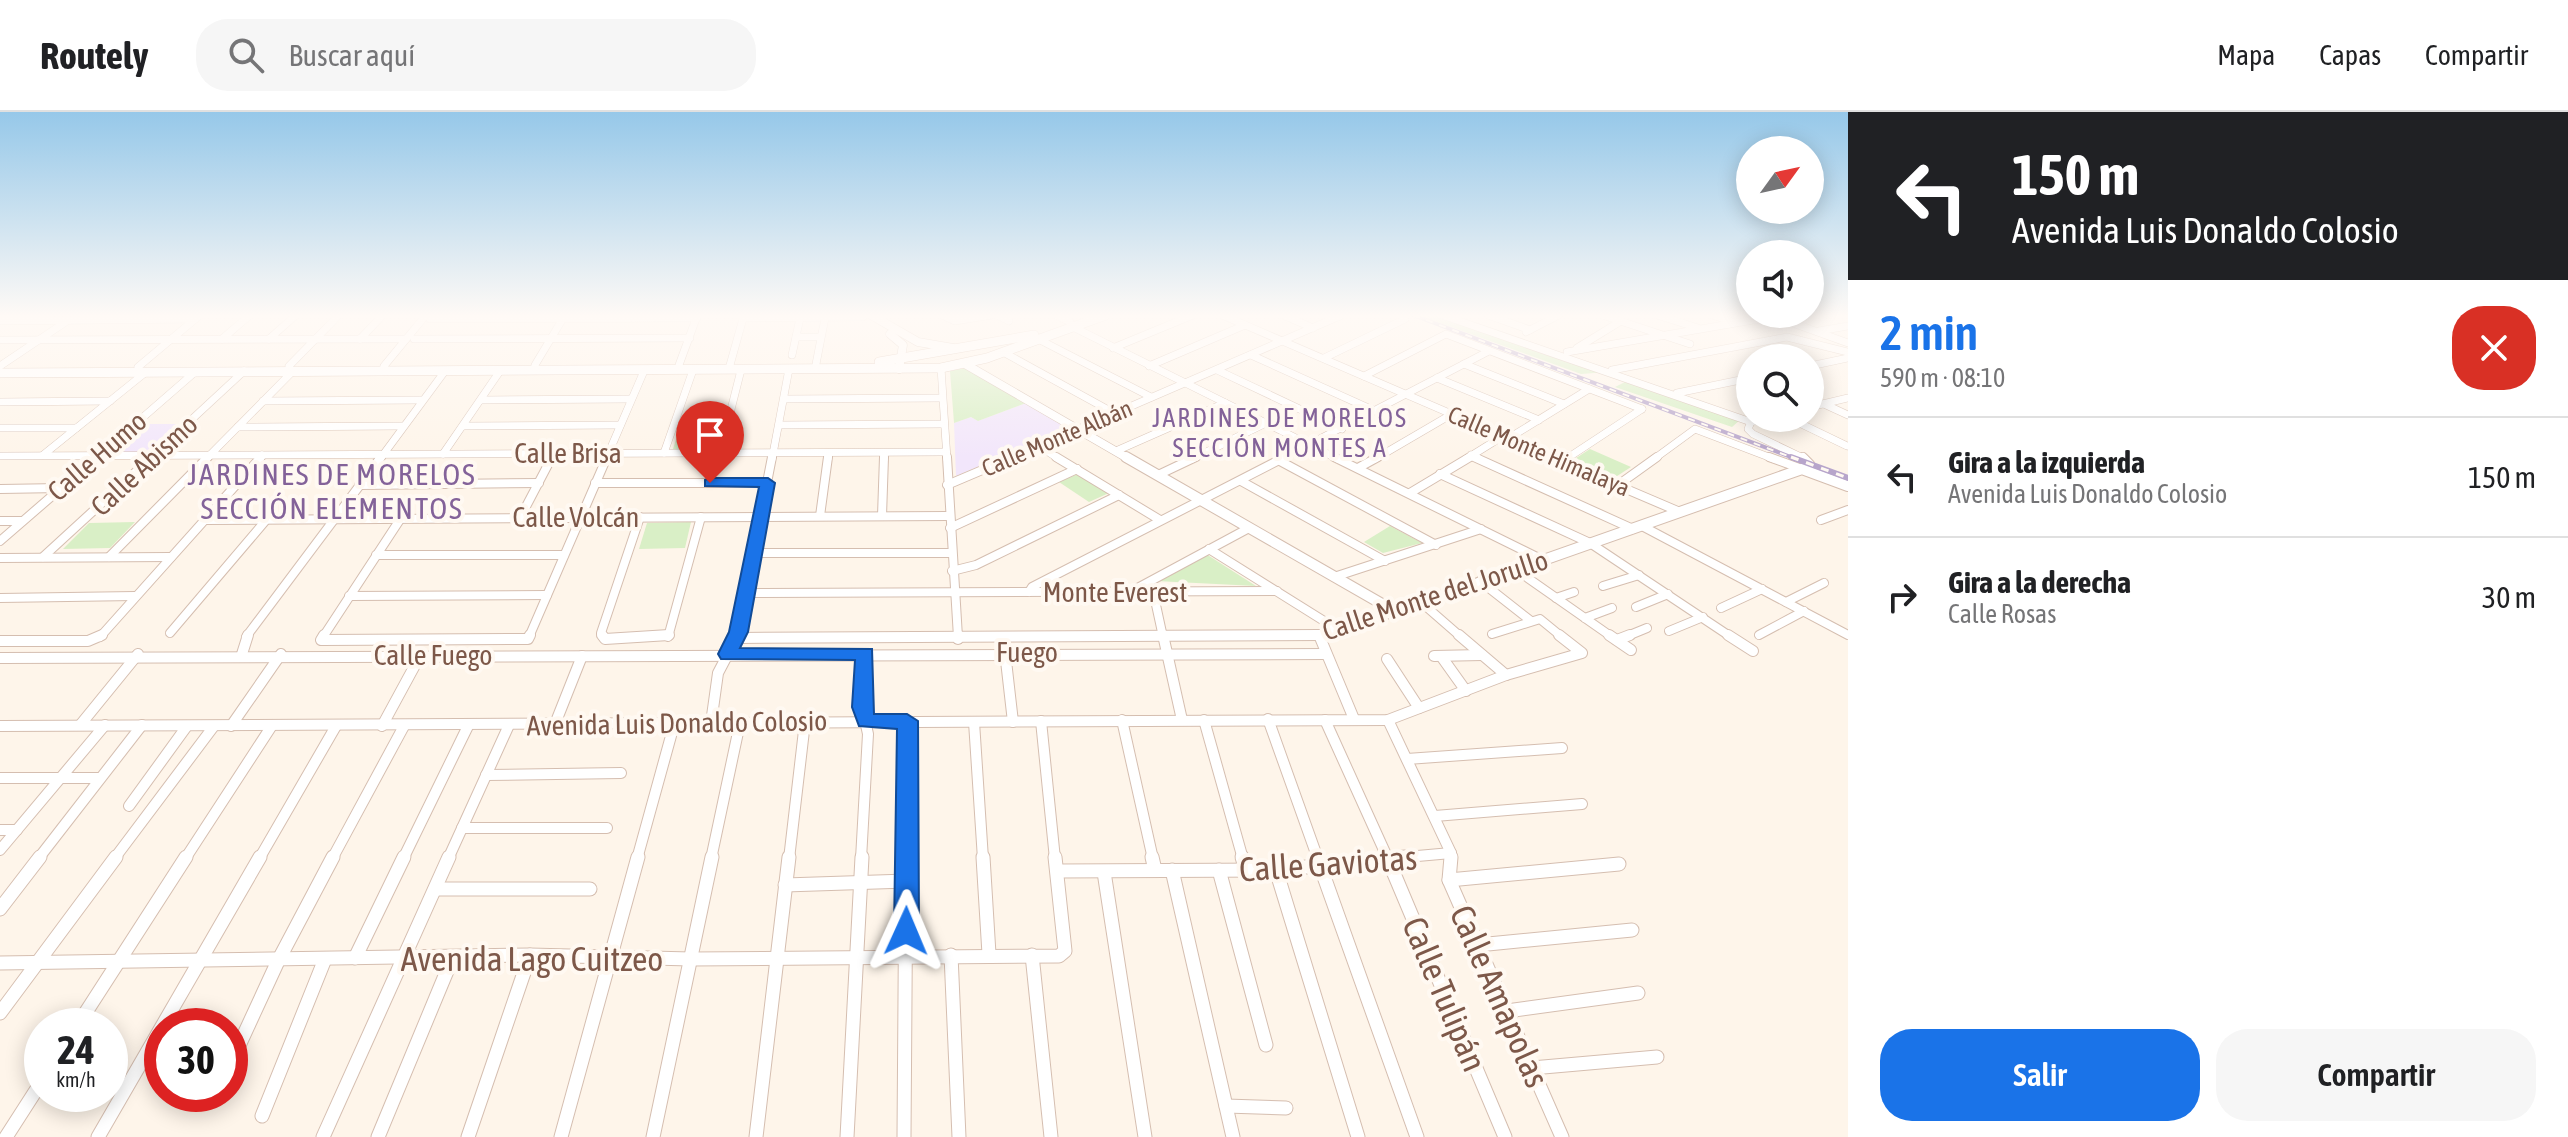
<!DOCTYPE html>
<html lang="es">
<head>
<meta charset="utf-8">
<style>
	body { margin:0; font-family:"Asap Condensed",sans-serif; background:#f6f6f6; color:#202124; height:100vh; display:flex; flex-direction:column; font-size:30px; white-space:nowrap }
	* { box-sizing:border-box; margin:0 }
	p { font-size:26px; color:#757577 }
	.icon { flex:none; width:44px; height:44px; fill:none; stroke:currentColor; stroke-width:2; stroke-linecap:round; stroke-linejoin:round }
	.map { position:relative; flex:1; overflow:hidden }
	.drawer { display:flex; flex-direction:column; background:#fff; width:720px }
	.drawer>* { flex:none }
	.banner { background:#202124; color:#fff; overflow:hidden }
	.needle { width:52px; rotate:57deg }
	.tools { position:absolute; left:1736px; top:24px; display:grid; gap:16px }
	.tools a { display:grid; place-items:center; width:88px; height:88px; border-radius:50%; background:#fff; box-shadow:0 4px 20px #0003; font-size:40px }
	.speed { position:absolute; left:24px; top:896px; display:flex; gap:16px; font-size:40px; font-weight:700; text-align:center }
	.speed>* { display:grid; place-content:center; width:104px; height:104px; border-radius:50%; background:#fff; box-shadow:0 4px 20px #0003; line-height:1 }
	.speed small { font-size:20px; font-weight:400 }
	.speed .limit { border:12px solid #d22; background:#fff; color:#111 }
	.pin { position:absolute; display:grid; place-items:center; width:68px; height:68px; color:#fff; margin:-82px -34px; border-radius:50% 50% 50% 0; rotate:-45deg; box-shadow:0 0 8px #0007 }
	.pin .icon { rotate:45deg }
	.me { position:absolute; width:88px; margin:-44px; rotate:1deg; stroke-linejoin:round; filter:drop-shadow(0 0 6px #0008) }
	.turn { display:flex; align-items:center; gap:28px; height:168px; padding:0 32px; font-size:36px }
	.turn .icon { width:104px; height:104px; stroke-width:2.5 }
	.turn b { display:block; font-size:56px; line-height:68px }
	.round { display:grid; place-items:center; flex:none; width:84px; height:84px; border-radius:32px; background:#f6f6f6 }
	.overview { display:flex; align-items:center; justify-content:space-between; height:136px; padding:0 32px }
	h1 { font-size:48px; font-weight:600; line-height:60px; color:#1a73e8 }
	.primary-button { display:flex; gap:16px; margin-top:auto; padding:16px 32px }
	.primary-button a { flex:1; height:92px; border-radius:32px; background:#1a73e8; color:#fff; font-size:32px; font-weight:600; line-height:92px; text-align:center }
	.primary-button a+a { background:#f6f6f6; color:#202124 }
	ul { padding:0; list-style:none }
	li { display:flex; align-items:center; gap:24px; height:120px; padding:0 32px; border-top:2px solid #e0e0e0 }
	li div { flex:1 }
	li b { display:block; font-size:30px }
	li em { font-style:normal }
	header { display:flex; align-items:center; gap:48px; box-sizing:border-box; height:112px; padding:0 40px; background:#fff; border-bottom:2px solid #e0e0e0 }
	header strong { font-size:38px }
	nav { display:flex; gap:44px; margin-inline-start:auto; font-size:28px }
	.search { width:560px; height:72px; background:#f6f6f6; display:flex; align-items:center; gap:20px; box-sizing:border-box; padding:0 28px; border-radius:32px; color:#757577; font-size:30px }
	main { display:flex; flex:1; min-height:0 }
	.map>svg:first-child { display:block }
</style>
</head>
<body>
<header>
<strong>Routely</strong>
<div class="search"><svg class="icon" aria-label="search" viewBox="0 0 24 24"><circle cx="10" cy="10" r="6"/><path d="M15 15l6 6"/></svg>Buscar aquí</div>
<nav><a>Mapa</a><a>Capas</a><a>Compartir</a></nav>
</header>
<main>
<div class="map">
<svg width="1848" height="1025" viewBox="0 0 1848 1025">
	<rect width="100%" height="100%" fill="#fef5ea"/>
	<g fill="#f2e6fb">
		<path d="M1026 291 1068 316 956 364 954 311 971 305 978 309Z"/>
		<path d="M140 312H182L151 340H108Z"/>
	</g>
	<g fill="#d9efc6">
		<path d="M1418 203H1438L1608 260 1581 262Z"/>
		<path d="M965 256 1026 291 978 309 971 305 954 311 950 259Z"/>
		<path d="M1631 267 1741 307 1732 315 1615 275Z"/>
		<path d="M681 311H721L714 337H673Z"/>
		<path d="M1590 337 1631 355 1614 366 1573 348Z"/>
		<path d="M1078 362 1109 381 1089 390 1059 370Z"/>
		<path d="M135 410 110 436 63 437 89 411Z"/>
		<path d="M691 410 685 436 639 437 647 411Z"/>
		<path d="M1390 414 1422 431 1383 441 1364 430Z"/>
		<path d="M1206 442 1256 474 1156 469Z"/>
	</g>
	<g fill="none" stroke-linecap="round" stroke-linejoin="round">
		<g stroke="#d5beb0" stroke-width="8">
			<g id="minor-far3">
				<path d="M942 203 955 209 992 203"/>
				<path d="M997 203 1009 209"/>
				<path d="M1056 203 1070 210"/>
				<path d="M1222 203 1556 347"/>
				<path d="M1283 203 1313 216"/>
				<path d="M1442 203 1751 310"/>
				<path d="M1488 203 1530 218"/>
				<path d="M1602 203 1690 232"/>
				<path d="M1657 203 1698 216"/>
				<path d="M1712 203 1733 210"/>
				<path d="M1776 205 1848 231"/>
				<path d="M743 206 863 205"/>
				<path d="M430 207 697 206"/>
				<path d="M0 209 195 207"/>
				<path d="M1073 215 1338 347"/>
				<path d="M1819 219 1848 214"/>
				<path d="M1526 220 1559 203"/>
				<path d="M796 225H820"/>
				<path d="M222 227 250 203"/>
				<path d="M269 227 296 203"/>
				<path d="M360 227 383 203"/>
				<path d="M414 227 690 226"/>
				<path d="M0 228 406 227"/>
				<path d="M1040 228 1151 285"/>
				<path d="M1113 236 1193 203"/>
				<path d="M1577 236 1621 209"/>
				<path d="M1003 240 1114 301"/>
				<path d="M1567 240 1782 203"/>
				<path d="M792 243 800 206"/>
				<path d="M1251 243 1375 299"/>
				<path d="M1324 246 1405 207"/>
				<path d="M816 252 825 206"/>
				<path d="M1464 252 1564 292"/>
				<path d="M535 253 565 203"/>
				<path d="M679 253 697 204"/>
				<path d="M730 253 744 203"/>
				<path d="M0 254 67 209"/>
				<path d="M289 254 339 203"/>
				<path d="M384 254 426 203"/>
				<path d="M1149 254 1245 213"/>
				<path d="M1810 254 1848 246"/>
				<path d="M138 255 200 203"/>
				<path d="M941 256 947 347"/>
				<path d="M1217 258 1342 317"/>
				<path d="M1612 258 1787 225 1848 240"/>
				<path d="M1364 264 1446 222 1642 297"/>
				<path d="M1437 266 1539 308"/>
				<path d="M1677 281 1750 266"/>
				<path d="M784 287 942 286"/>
				<path d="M481 288 631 287"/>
				<path d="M263 289 421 288"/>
				<path d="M0 290 110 289"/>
				<path d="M1824 292 1848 303"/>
				<path d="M1810 295 1848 286"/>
				<path d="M1789 306 1847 334"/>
				<path d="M1751 310 1766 306"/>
				<path d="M1751 310 1748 317 1753 322 1805 347"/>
				<path d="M779 313 943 312"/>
				<path d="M464 314 620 313"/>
				<path d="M238 315 402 314"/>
				<path d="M0 316H76"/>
				<path d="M1509 326 1589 277"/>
				<path d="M1039 334 1059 347"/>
				<path d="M1116 339 1225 291"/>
				<path d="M664 341 693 258"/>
				<path d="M720 341 741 258"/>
				<path d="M443 342 500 259"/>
				<path d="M43 343 146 260"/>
				<path d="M1471 343 1479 347"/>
				<path d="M0 344 944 340"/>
				<path d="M95 347 195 260"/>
				<path d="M149 347 244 259"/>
				<path d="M206 347 293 259"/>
				<path d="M259 347 262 343"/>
				<path d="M380 347 445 259"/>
				<path d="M551 347 554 341"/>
				<path d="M606 347 644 259"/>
				<path d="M772 347 789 257"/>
				<path d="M828 347 829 341"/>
				<path d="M884 347V341"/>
				<path d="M1009 347 1342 203"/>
				<path d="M1192 347 1266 311"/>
				<path d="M1281 347 1489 239"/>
				<path d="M1375 347 1452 302"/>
				<path d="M1466 347 1503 324"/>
				<path d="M1566 347 1642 297"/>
				<path d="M1654 347 1695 317 1774 347"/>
			</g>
		</g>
		<g stroke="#d5beb0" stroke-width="10">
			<g id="minor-far2">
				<path d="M947 345 958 525"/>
				<path d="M1056 345 1160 408"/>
				<path d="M1334 345 1543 448"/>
				<path d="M1474 345 1633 417"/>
				<path d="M1551 345 1680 400"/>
				<path d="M1769 345 1802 357 1810 352 1803 345"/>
				<path d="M1280 349 1436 433"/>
				<path d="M1562 349 1569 345"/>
				<path d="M1358 356 1378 345"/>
				<path d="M1440 362 1590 431 1731 525"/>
				<path d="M1158 363 1196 345"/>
				<path d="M1241 369 1385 449"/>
				<path d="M595 371H768"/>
				<path d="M359 373 539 371"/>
				<path d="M947 373 1013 345"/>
				<path d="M1618 373 1657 345"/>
				<path d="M0 377 61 376"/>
				<path d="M1410 381 1470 345"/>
				<path d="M820 404 828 345"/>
				<path d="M882 404 884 345"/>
				<path d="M520 406 552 345"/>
				<path d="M205 408 948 404"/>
				<path d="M1821 408 1848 398"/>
				<path d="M0 409H22"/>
				<path d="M1642 414 1848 523"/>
				<path d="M950 416 1077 357"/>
				<path d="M0 429 97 345"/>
				<path d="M1209 437 1340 519"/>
				<path d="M753 441H951"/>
				<path d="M376 443H564"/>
				<path d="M43 445 152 345"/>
				<path d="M109 445 208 345"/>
				<path d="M0 446 171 445"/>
				<path d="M1515 457 1612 525"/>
				<path d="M952 459 976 453 1119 383"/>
				<path d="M1334 465 1481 417"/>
				<path d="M1480 469 1531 509"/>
				<path d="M1603 474 1639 463"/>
				<path d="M1132 479 1249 416"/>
				<path d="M1153 479 1163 525"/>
				<path d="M1029 480 1032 475 1285 345"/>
				<path d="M747 481 1277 479"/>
				<path d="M349 484 547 483"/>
				<path d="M0 486 135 484"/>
				<path d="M1556 486 1574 480"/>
				<path d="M1786 490 1824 471"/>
				<path d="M1422 491 1461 525"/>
				<path d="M1636 495 1668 482"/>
				<path d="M1721 496 1762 477"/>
				<path d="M1585 506 1612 496"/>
				<path d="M1669 519 1703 505"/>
				<path d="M170 521 267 407"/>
				<path d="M1492 522 1540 507 1562 525"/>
				<path d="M1759 523 1804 499"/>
				<path d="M100 525 261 345"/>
				<path d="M246 525 381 345"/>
				<path d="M323 525 401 406"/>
				<path d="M529 525 607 345"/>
				<path d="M603 525 601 521 640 405"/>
				<path d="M668 525 701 405"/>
				<path d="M737 525 772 345"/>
				<path d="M988 525 1319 523 1396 500"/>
				<path d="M1625 525 1647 516"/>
			</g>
		</g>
		<g stroke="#d5beb0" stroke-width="12">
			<g id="minor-far1">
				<path d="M324 523 321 528 528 527 530 523"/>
				<path d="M602 523 605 527 669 523"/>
				<path d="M958 523V527"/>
				<path d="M1163 523 1182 608"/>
				<path d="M1319 523 1354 607"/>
				<path d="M1459 523 1506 563"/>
				<path d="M1609 523 1631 538"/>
				<path d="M1728 523 1753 539"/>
				<path d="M737 526 1320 523"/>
				<path d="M1617 528 1630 523"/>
				<path d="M0 529H88L102 523"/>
				<path d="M1005 540 1013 610"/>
				<path d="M242 542 248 523"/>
				<path d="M1434 544 1482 543"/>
				<path d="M1441 544 1466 579"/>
				<path d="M0 546 1326 542"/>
				<path d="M1387 547 1419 596"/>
				<path d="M1268 607 1318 747"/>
				<path d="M1122 608 1153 747"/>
				<path d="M1204 608 1243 747"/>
				<path d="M1325 608 1388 747"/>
				<path d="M1388 608 1451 741V747"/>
				<path d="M1041 609 1055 747"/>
				<path d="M974 610 983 747"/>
				<path d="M711 611 718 561 738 523"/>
				<path d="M81 612 138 542"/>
				<path d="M555 612 582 544"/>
				<path d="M0 614 1388 608 1506 563 1582 541 1559 523"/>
				<path d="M231 614 281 542"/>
				<path d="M382 614 420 544"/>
				<path d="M1407 647 1562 636"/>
				<path d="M486 663 621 661"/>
				<path d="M0 666H100"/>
				<path d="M129 694 187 614"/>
				<path d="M1435 704 1582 692"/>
				<path d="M462 716H607"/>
				<path d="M0 718H17"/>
				<path d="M0 738 105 613"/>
				<path d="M38 747 142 613"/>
				<path d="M114 747 214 614"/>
				<path d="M185 747 271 615"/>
				<path d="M259 747 336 614"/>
				<path d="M332 747 404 614"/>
				<path d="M403 747 469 612"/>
				<path d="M448 747 509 613"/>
				<path d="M637 747 674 613"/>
				<path d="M711 747 740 611"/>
				<path d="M789 747 805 610"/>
				<path d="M861 747 868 622 862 595 865 542"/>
				<path d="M906 747 907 609"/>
				<path d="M1384 747 1451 741"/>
			</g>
		</g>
		<g stroke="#d5beb0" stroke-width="15">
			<g id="minor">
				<path d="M983 745 989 842"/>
				<path d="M1152 745 1155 758"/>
				<path d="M1242 745 1246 758"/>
				<path d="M1317 745 1417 1025"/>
				<path d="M1387 745 1505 1025"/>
				<path d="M1451 745 1449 768 1562 1025"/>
				<path d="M1172 758 1233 1025"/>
				<path d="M1219 758 1266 933"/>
				<path d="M1276 758 1358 1025"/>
				<path d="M1058 759 1276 758 1405 745"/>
				<path d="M1104 760 1145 1025"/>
				<path d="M1449 768 1619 752"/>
				<path d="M785 773 907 769"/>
				<path d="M436 777H590"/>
				<path d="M0 797 40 745"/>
				<path d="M1478 833 1632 818"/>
				<path d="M951 843 959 1025"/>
				<path d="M1032 843 1051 1025"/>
				<path d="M355 846 404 745"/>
				<path d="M0 851 530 843 691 847 1059 844 1065 839 1055 745"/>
				<path d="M1507 899 1638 881"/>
				<path d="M0 901 116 745"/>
				<path d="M77 914 186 745"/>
				<path d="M230 953 278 849 333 745"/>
				<path d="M1532 956 1657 945"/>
				<path d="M1226 994 1286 996"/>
				<path d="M262 1004 325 847"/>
				<path d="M6 1025 42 969"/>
				<path d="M98 1025 260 745"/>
				<path d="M323 1025 449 745"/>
				<path d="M378 1025 452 847"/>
				<path d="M468 1025 530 843"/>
				<path d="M561 1025 638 745"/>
				<path d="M653 1025 712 745"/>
				<path d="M756 1025 789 745"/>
				<path d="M847 1025 862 745"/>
				<path d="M904 1025 906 745"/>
			</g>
		</g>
		<g stroke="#d5beb0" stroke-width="9">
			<g id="tertiary-far1">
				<path d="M871 203 918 230 953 236"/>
				<path d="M890 222 903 233 899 257"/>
				<path d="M965 252 1129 347"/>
			</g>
		</g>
		<g stroke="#d5beb0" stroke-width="12">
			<path id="tertiary" d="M1126 345 1396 500 1802 357 1848 374"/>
		</g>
		<g stroke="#d9bead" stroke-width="10">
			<g id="secondary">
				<path d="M879 250 1034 223"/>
				<path d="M0 261 941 256 987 246 1106 203"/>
			</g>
		</g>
		<use href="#minor-far3" stroke="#fff" stroke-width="7"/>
		<use href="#minor-far2" stroke="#fff" stroke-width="8"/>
		<use href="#minor-far1" stroke="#fff" stroke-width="10"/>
		<use href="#minor" stroke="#fff" stroke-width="13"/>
		<use href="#tertiary-far1" stroke="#fff" stroke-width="8"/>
		<use href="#tertiary" stroke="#fff" stroke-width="10"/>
		<use href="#secondary" stroke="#fff" stroke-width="9"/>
		<g stroke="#b7a5cb" stroke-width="4">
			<path id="rail-far1" d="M1413 203 1796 347"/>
		</g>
		<g stroke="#b7a5cb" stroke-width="6">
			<path id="rail" d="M1791 345 1848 366"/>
		</g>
		<use href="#rail-far1" stroke="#fff9f2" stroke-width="2" stroke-dasharray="7" stroke-linecap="butt"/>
		<use href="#rail" stroke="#fff9f2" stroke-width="3" stroke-dasharray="8" stroke-linecap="butt"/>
	</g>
	<linearGradient id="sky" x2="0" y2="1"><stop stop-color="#96c8e9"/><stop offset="0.59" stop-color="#fffaf6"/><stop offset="1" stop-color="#fffaf6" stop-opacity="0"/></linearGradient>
	<rect width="1848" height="346" fill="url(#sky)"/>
	<path fill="#1a73e8" stroke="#114b97" stroke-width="2" d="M710 366H768L775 371 748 520 740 536 872 537 874 602H907L918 609 919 819 915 827 906 830 898 827 894 819 897 617 859 614 852 595 855 548 721 547 718 542 729 520 759 375 705 374V368Z"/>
	<g text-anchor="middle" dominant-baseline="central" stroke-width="8" stroke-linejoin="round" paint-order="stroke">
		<g font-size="24" fill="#7d5849" stroke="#fff9f2">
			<text transform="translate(1057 326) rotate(-23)">Calle Monte Albán</text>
			<text transform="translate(1539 339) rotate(23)">Calle Monte Himalaya</text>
		</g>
		<g font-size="26" letter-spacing="2" fill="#836299" stroke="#fff9f2">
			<text x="1280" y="306">JARDINES DE MORELOS<tspan x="1280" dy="30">SECCIÓN MONTES A</tspan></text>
		</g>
		<g font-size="28" fill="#7d5849" stroke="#fff9f2">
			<text x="568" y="341">Calle Brisa</text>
			<text transform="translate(97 344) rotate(-41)">Calle Humo</text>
			<text transform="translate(144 353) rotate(-43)">Calle Abismo</text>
			<text x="576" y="405">Calle Volcán</text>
			<text x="1115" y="480">Monte Everest</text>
			<text transform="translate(1435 483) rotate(-18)">Calle Monte del Jorullo</text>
			<text x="1027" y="540">Fuego</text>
			<text x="433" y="543">Calle Fuego</text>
			<text transform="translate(677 611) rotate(-1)">Avenida Luis Donaldo Colosio</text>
		</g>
		<g font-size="30" letter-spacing="2" fill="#836299" stroke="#fff9f2">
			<text x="332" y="362">JARDINES DE MORELOS<tspan x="332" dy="34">SECCIÓN ELEMENTOS</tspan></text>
		</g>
		<g font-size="34" fill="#7d5849" stroke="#fff9f2">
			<text transform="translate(1328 751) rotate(-4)">Calle Gaviotas</text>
			<text x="532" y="846">Avenida Lago Cuitzeo</text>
			<text transform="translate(1445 882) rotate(67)">Calle Tulipán</text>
			<text transform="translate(1500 884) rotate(66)">Calle Amapolas</text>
		</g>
	</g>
</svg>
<div class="tools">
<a><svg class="needle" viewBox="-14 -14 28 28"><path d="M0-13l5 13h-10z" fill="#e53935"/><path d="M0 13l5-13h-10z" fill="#757577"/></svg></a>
<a><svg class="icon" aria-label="sound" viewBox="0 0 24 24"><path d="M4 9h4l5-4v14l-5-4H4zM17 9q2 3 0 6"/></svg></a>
<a><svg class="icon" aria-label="search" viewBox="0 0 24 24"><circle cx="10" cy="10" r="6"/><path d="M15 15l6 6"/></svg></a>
</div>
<div class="speed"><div>24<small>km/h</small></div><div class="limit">30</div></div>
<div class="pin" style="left:710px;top:371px;background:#d93025"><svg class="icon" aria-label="arrive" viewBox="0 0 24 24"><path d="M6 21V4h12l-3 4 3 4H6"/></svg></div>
<svg class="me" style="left:906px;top:819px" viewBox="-20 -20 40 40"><path d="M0-17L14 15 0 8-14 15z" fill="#1a73e8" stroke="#fff" stroke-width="4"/></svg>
</div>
<section class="drawer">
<div class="banner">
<div class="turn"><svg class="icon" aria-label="left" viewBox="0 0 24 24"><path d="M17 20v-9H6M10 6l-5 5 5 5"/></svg><div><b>150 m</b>Avenida Luis Donaldo Colosio</div></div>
</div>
<div class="overview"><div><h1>2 min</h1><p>590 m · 08:10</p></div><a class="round" style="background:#d93025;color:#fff"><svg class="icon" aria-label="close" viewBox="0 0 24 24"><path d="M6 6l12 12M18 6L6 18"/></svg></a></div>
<ul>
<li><svg class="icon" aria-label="left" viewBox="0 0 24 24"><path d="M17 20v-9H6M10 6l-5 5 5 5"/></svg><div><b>Gira a la izquierda</b><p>Avenida Luis Donaldo Colosio</p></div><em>150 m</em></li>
<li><svg class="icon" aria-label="right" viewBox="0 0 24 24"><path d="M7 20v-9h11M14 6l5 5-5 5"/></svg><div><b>Gira a la derecha</b><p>Calle Rosas</p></div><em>30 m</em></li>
</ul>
<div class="primary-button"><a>Salir</a><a>Compartir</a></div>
</section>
</main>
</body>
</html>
